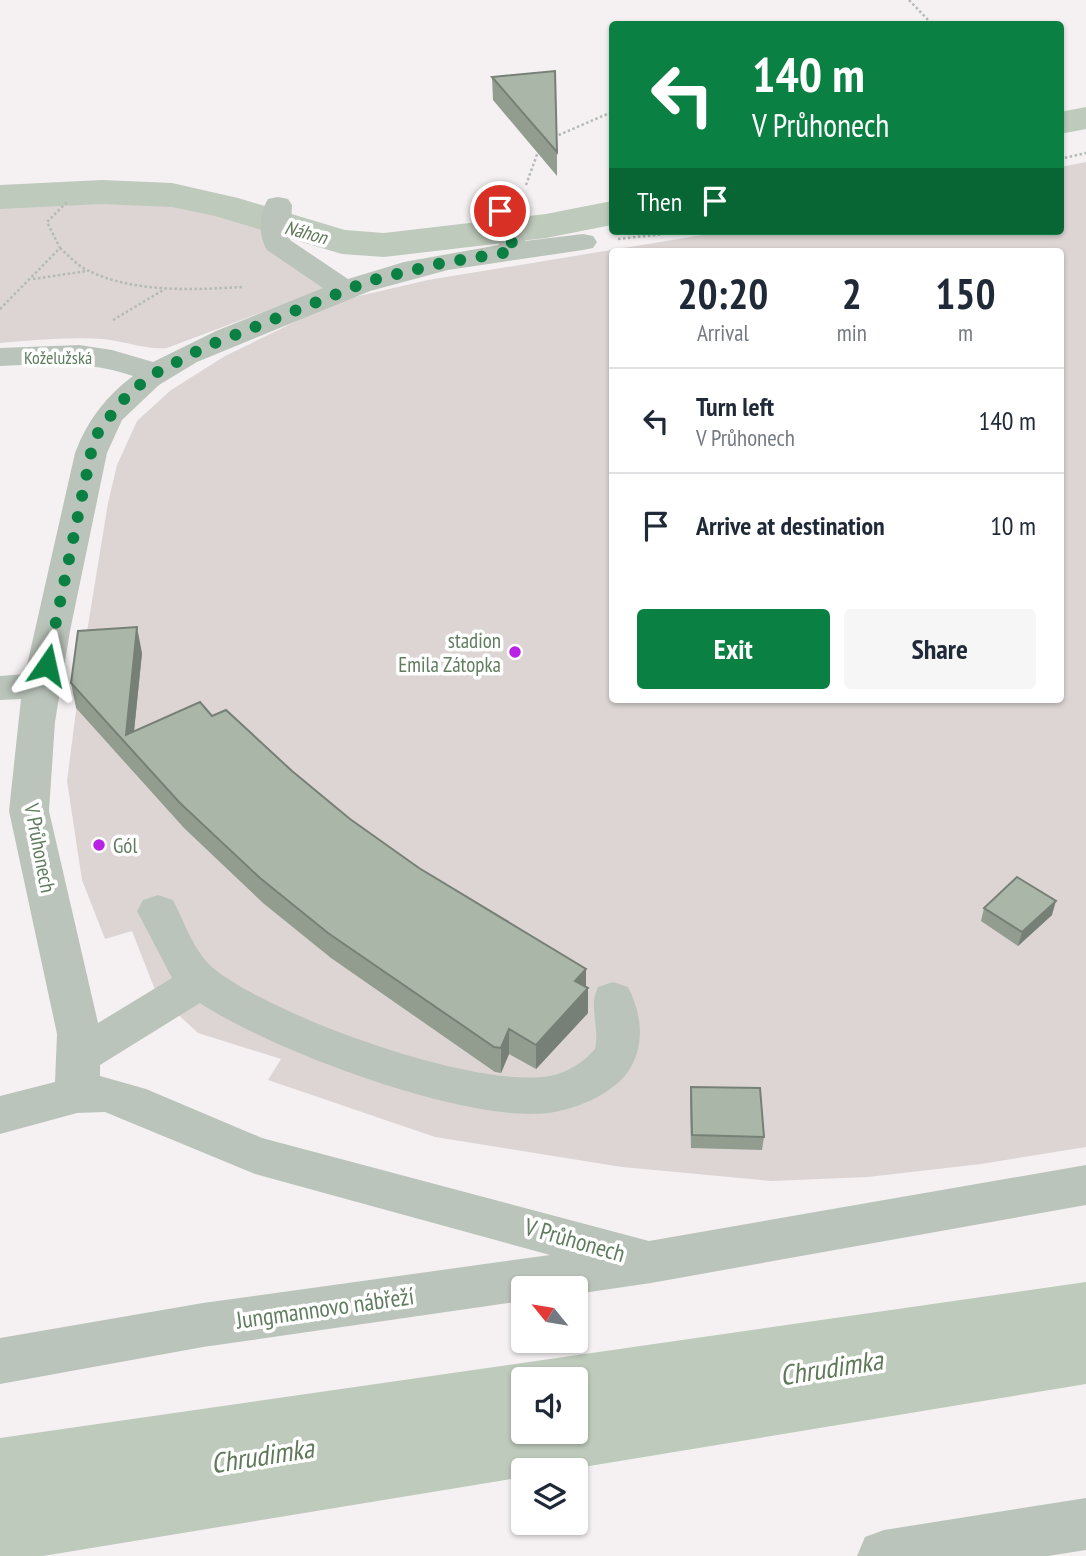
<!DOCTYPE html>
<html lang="en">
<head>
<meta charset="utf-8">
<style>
	body { margin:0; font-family:"PT Sans Narrow",sans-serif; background:#f6f6f7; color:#1f2937; height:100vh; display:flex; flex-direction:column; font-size:26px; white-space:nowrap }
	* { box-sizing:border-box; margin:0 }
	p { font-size:23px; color:#747a83 }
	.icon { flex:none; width:38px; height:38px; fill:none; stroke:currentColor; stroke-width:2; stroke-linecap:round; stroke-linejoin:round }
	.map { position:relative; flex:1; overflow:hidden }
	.side { position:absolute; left:609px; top:248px; width:455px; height:455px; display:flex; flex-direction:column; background:#fff; border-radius:7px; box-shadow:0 2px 5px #0004 }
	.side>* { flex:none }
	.guide { position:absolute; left:609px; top:21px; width:455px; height:214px; border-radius:7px; box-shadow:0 2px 5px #0004; background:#0b8043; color:#fff; overflow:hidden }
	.needle { width:46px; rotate:300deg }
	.buttons { position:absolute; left:511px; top:1276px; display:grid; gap:14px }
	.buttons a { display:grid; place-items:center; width:77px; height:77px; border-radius:7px; background:#fff; box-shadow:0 2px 5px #0004; font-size:35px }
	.pin { position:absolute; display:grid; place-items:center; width:60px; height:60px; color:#fff; margin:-30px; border:4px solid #fff; border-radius:50%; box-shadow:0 2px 7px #0007 }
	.me { position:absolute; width:77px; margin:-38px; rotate:11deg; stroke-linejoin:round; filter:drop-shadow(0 0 5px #0008) }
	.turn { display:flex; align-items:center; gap:24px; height:147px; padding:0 28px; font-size:32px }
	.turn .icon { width:91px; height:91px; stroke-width:2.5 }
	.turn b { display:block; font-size:49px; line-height:60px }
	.then { display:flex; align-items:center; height:66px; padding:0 28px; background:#0003; gap:14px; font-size:26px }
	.eta { display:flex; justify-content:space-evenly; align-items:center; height:119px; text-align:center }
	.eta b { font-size:42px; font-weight:600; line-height:49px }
	.cta { display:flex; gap:14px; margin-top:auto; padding:14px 28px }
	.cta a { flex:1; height:80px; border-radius:7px; background:#0b8043; color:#fff; font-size:28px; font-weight:600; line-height:80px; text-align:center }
	.cta a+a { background:#f6f6f7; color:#1f2937 }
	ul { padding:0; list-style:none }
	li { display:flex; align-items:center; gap:21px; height:105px; padding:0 28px; border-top:2px solid #e0e1e3 }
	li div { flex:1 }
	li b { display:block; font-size:26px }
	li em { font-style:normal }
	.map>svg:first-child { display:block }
</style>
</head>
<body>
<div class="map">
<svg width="1086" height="1556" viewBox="0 0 1086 1556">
	<rect width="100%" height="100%" fill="#f5f1f3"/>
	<g fill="#dcd5d3" fill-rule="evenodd">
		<path d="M1086 162V1147L981 1164 868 1177 771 1181 622 1167 435 1137 268 1080 281 1059 198 1033 157 995 132 931 105 939 82 880 67 781 83 656 108 503 117 465 137 421 171 390 225 356 303 318 346 299 428 280 727 231H1060L1061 167ZM612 252H1060V700H612Z"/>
		<path d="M97 198 175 204 263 227 324 286 321 290 167 348C145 350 124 341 103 339 68 337 34 340 0 343V203Z"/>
	</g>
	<path fill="#becabb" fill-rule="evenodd" d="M1086 1282V1384L565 1470H523V1477L43 1556H0V1438ZM523 1379H576V1432H523Z"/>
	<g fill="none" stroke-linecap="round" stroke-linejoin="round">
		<g fill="#becabb" fill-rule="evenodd">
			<path d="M1086 107V129L1060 134V112Z"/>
			<path d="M102 180 172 183 238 198 345 230 384 233 546 214 612 201V225L546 238 384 257 342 254 215 216 172 207 102 204 0 209V185Z"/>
		</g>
		<g stroke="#b4bab4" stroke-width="2.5" stroke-dasharray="2.5 2.5" stroke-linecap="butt">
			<path d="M909 0 932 24"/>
			<path d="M554 137 612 112"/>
			<path d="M1060 159 1086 153"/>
			<path d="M526 185 539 149"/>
			<path d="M618 239 691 231"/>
			<path d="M60 248C68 255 76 264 85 269 131 293 192 290 242 287"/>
			<path d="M33 279 87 271"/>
			<path d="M0 309 60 248 47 222 67 202"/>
			<path d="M113 320 165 289"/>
		</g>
		<g fill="#bbc4bb" fill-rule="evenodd">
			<path d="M278 197 288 199 292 205 290 240 348 279 404 262 499 245 486 211 490 205 500 203 510 205 525 241 583 234 593 236 597 242 593 248 583 250 448 270 370 291 197 362 159 385 122 420 107 453 70 631 55 722 49 811 98 1023 172 978 137 911 143 900 158 895 173 900C186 925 194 954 218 972 280 1018 473 1089 550 1076 567 1073 584 1062 595 1049 600 1027 588 1006 598 987L613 982 628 987C642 1014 646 1047 627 1073 611 1095 574 1110 548 1113 463 1123 271 1050 200 1003L100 1065V1076L146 1089 262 1138 649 1241 1086 1165V1205L651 1283 576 1294V1288H523V1301L203 1347 0 1384V1338L203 1303 550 1255 255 1174 105 1112 77 1113 0 1134V1096L55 1082 57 1034 9 811 21 699 0 700V676L25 674 75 453C87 421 106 396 133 376 85 360 49 364 0 366V348L79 345 112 350 153 362 216 331 323 288 267 250C258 236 259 213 268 199Z"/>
			<path d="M1086 1498V1550L1048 1556H857L865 1537 884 1530Z"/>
		</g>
	</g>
	<g fill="#929d90">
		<path d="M492 77 557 152V176L493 100Z"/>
		<path d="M142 653 134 732 212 716 292 771 350 819 419 868 586 969V987L588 1013 536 1069 509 1054 501 1073 495 1072 331 958 263 903 184 828 76 708 71 683Z"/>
		<path d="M984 908 1052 915 1018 946 981 921Z"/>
		<path d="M691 1087 764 1137 762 1150 691 1148 690 1100Z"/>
	</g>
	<g fill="#778076">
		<path d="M137 627 142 653 132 750 126 735Z"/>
		<path d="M1056 901 1052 915 1018 946 1022 932Z"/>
		<path d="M586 969V991L588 988V1013L536 1069V1045L575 981Z"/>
		<path d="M509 1029V1054L501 1073V1048Z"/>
	</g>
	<g fill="#aab7a8" stroke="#778076" stroke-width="2">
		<path d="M555 71 557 152 492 77Z"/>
		<path d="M137 627 126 735 200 702 212 716 226 710 292 771 350 819 419 868 586 969 575 981 588 988 536 1045 509 1029 501 1048 494 1047 328 933 260 878 180 803 71 683 78 631Z"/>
		<path d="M1017 877 1056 901 1022 932 984 908Z"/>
		<path d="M691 1087 760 1088 764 1137 692 1135Z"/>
	</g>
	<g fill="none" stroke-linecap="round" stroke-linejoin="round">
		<path stroke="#0b8043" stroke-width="12" stroke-dasharray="0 21.6" d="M47 665 91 453 99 430 130 392 156 373 205 347 369 281 442 263 515 251 500 211"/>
	</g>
	<g fill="#b922e5" stroke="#fff" stroke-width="2.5">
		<circle cx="515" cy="652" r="7"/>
		<circle cx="99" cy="845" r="7"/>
	</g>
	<g text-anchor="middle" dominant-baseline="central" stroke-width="7" stroke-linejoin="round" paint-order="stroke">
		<g font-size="18" fill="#607d60" stroke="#fff">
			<text x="58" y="357">Koželužská</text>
		</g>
		<g font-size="19" font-style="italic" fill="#60795a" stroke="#fff">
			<text transform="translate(306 232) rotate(15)">Náhon</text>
		</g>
		<g font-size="21" fill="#607d60" stroke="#fff" text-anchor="end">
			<text x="501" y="640">stadion<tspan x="501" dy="24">Emila Zátopka</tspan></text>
			<text x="113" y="845" text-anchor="start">Gól</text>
		</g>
		<g font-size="21" fill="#607d60" stroke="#fff">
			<text transform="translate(40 848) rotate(79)">V Průhonech</text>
		</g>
		<g font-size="24" fill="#607d60" stroke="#fff">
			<text transform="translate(575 1240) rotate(16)">V Průhonech</text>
			<text transform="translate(325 1308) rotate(-8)">Jungmannovo nábřeží</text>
		</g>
		<g font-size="28" font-style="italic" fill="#60795a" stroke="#fff">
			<text transform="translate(831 1367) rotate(-9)">Chrudimka</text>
			<text transform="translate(262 1455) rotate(-9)">Chrudimka</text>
		</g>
	</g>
</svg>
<div class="buttons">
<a><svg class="needle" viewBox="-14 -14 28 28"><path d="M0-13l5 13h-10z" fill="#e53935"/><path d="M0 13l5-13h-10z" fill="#747a83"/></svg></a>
<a><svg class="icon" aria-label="sound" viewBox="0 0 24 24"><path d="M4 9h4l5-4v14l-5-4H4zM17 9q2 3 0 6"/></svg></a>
<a><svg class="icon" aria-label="layers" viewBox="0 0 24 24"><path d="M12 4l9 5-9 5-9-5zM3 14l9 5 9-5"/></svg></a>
</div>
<div class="pin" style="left:500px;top:211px;background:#d93025"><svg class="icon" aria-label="arrive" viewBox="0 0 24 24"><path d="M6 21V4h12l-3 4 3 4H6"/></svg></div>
<svg class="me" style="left:47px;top:665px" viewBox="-20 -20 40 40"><path d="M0-17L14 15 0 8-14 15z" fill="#0b8043" stroke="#fff" stroke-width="4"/></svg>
<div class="guide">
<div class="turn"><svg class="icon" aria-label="left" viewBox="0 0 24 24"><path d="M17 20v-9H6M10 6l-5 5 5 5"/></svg><div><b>140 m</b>V Průhonech</div></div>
<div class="then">Then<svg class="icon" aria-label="arrive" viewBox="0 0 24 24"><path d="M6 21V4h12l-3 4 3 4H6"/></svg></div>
</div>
<section class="side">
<div class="eta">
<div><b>20:20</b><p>Arrival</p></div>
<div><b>2</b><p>min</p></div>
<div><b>150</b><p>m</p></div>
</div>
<ul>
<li><svg class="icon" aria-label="left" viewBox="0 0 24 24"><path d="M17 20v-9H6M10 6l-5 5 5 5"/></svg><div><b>Turn left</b><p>V Průhonech</p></div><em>140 m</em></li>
<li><svg class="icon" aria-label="arrive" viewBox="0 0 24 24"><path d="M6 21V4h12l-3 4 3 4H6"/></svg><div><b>Arrive at destination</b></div><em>10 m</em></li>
</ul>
<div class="cta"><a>Exit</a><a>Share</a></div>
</section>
</div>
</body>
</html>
